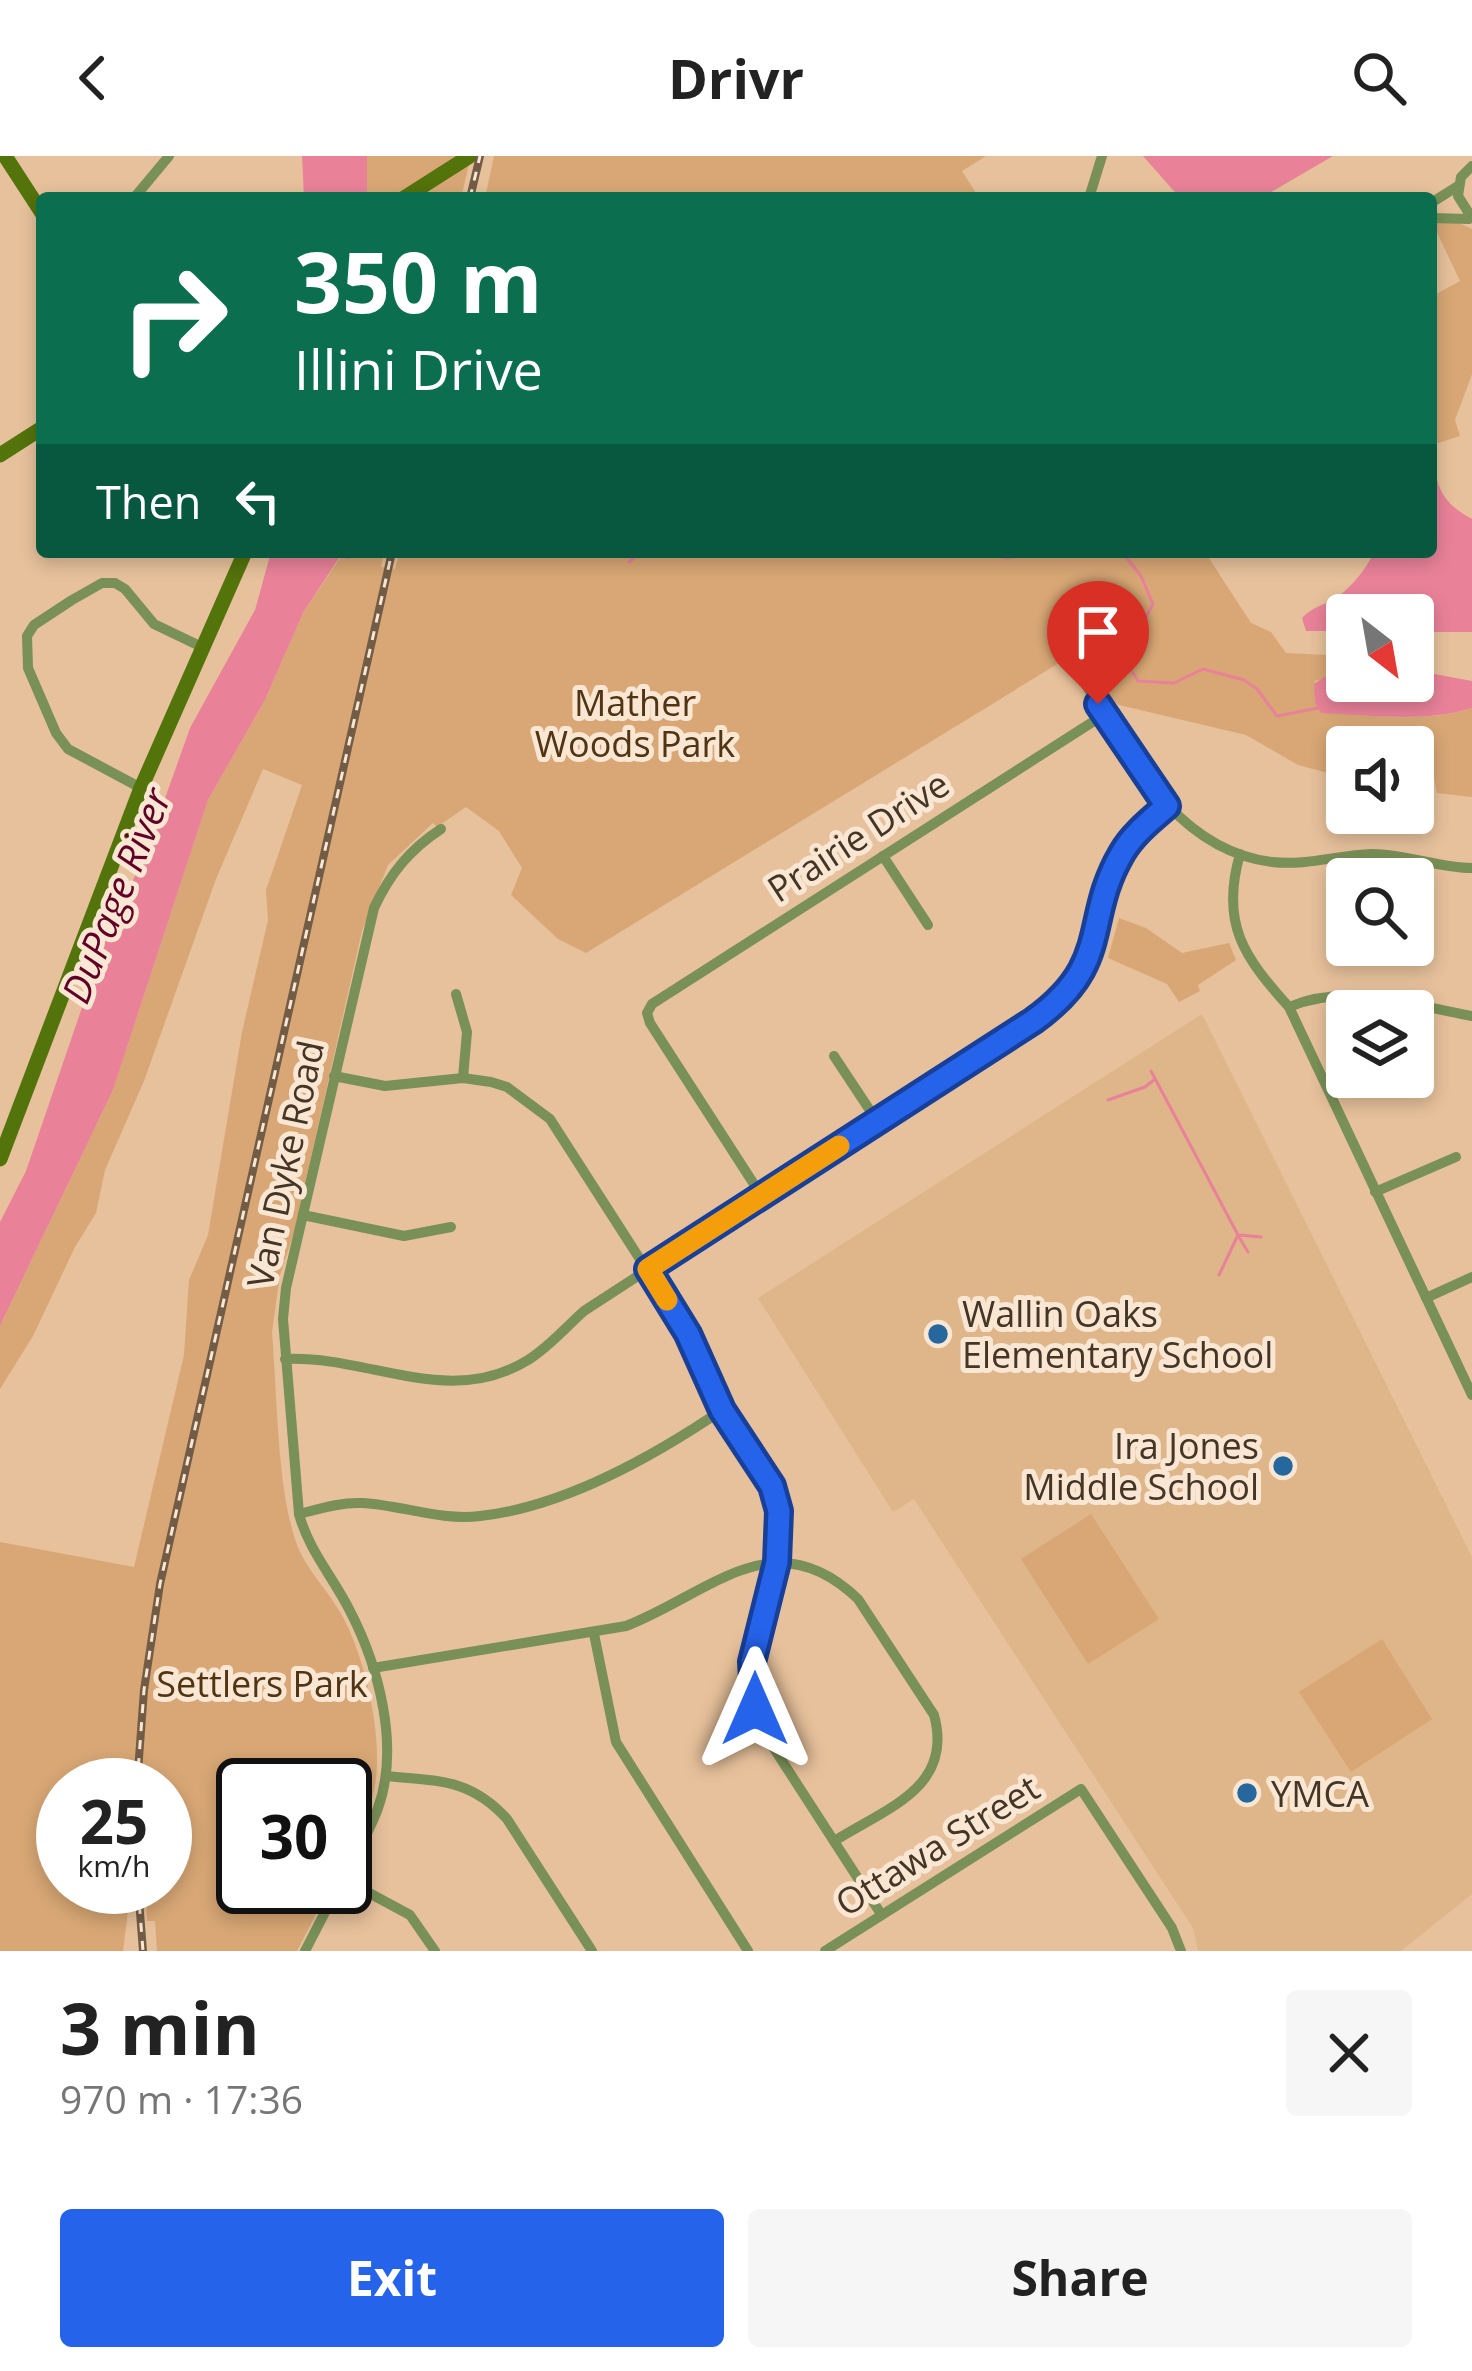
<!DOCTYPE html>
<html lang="en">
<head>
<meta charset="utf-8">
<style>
	body { margin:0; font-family:"Open Sans",sans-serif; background:#f6f6f6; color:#222; height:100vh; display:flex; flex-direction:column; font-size:45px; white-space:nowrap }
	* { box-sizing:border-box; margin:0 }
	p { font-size:39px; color:#767676 }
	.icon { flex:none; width:66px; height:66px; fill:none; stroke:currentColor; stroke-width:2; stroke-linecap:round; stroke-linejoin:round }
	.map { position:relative; height:1795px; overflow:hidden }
	.details { display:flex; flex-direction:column; background:#fff; flex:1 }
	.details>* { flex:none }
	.banner { position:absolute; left:36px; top:36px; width:1401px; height:366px; border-radius:12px; box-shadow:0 6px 18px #0003; background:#0b6e4f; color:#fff; overflow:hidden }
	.needle { width:78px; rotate:149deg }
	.tools { position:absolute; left:1326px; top:438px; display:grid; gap:24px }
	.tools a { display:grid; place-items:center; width:108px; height:108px; border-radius:12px; background:#fff; box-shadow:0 6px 18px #0003; font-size:60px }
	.speed { position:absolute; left:36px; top:1602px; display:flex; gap:24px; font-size:60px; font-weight:700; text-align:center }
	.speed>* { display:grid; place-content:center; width:156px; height:156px; border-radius:50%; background:#fff; box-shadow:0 6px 18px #0003; line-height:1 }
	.speed small { font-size:30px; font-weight:400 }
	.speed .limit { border:6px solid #111; border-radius:18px; background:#fff; color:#111 }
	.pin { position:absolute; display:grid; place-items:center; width:102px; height:102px; color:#fff; margin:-123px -51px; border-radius:50% 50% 50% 0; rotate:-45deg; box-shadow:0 0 12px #0007 }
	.pin .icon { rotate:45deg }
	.me { position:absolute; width:132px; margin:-66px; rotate:0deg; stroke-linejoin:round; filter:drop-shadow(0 0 9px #0008) }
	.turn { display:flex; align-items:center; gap:42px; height:252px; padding:0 60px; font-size:54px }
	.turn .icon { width:156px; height:156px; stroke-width:2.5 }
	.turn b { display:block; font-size:84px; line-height:102px }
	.then { display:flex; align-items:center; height:114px; padding:0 60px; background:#0003; gap:24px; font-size:45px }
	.round { display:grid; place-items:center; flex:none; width:126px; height:126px; border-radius:12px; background:#f6f6f6 }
	.headline { display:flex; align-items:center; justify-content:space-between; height:204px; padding:0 60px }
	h1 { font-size:72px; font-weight:700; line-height:90px }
	.action { display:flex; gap:24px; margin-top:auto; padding:24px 60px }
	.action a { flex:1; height:138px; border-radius:12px; background:#2563eb; color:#fff; font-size:48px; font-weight:700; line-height:138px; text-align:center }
	.action a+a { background:#f6f6f6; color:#222 }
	header { display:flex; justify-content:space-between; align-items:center; height:156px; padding:0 60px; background:#fff; font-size:54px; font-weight:700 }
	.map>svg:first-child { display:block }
</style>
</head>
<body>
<header><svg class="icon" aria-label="back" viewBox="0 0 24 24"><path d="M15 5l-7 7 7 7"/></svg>Drivr<svg class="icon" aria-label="search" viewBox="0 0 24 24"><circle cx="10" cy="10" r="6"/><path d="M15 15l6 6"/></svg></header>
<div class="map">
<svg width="1472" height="1795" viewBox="0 0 1472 1795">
	<rect width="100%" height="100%" fill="#e7c19b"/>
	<path fill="#dfb58a" d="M1202 858 1472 1401V1738L1401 1795H1198L1193 1772 914 1343 893 1356 758 1142Z"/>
	<g fill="#d8a775">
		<path d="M367 0H471L461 42H367Z"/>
		<path d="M494 0H986L962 15 979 42H485Z"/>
		<path d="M1432 66 1459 67 1472 73V218L1455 264 1460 280 1432 289 1431 141 1460 125Z"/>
		<path d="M354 396H384L381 411 395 413 400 396H1205L1251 467 1271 476 1286 497 1347 500V521L1332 520 1315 525V546C1353 564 1433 566 1472 552V641L1437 637 1433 617 1413 610V591H1347V622L1298 609 1246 579 1119 549 1059 507 586 797 558 783 511 739 522 712 499 675 466 651 437 671 433 667 388 709 362 775 294 1077 280 1119 272 1176C277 1236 277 1332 296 1386 305 1412 326 1432 340 1456 365 1498 385 1586 374 1634 369 1658 356 1679 345 1701V1629H243V1731H330L297 1795H157L155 1765H147L146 1731H165V1629H63V1731H131L123 1795H0V1386L134 1411 184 1199 189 1124 208 1079 242 876 268 764 266 734 302 629 263 613 216 723 144 925 105 1014 96 1057 75 1091 33 1180 0 1233V1170L113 934 208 644 265 544 303 457 340 402 349 403Z"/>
		<path d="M1119 762 1146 772 1182 797 1229 787 1236 804 1198 829 1200 835 1179 846 1167 828 1108 802Z"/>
		<path d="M1091 1358 1159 1463 1088 1508 1021 1403Z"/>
		<path d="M1382 1483 1432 1563 1351 1616 1299 1536Z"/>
	</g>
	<g fill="#e98299">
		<path d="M302 0H367V42H304Z"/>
		<path d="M1143 0H1333L1261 42H1180Z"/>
		<path d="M1431 287C1436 324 1436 344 1472 363V476H1413V459H1347V475H1306L1302 462C1312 451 1324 449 1336 442 1351 432 1367 412 1374 396H1431Z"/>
		<path d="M271 396H354L349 403 339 402 303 457 265 544 208 644 113 934 0 1170V1066L26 1015 102 793 147 693 190 572 255 454Z"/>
		<path d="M1413 514 1472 525V552C1427 567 1368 559 1321 557L1315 546 1314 528 1324 521H1347V525H1413Z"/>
	</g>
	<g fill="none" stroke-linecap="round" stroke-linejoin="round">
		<g stroke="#e98299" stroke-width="3">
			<path d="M981 396 1007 402 1031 396"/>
			<path d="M1122 396 1141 420 1153 448 1137 477 1130 512 1138 525 1174 527 1203 513 1244 524 1257 533 1277 560 1318 552"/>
			<path d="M629 406 641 396"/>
			<path d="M1151 915 1238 1079 1219 1119"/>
			<path d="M1108 944 1145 931 1155 923"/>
			<path d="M1239 1079 1261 1081"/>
			<path d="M1239 1081 1248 1096"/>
		</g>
		<g stroke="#799058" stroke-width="10">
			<path d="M1472 10 1461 21 1458 40 1472 62"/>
			<path d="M134 42 169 0"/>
			<path d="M1089 42 1102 0"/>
			<path d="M1431 47 1458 30"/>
			<path d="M1431 62 1469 63"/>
			<path d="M1072 506C1122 584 1168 693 1272 706 1307 710 1338 699 1372 698 1406 698 1438 712 1472 712"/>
			<path d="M141 632 68 593 56 577 28 512 27 480 34 469 72 444 102 427H115L125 433 154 468 204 492"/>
			<path d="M1240 698C1220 768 1244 801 1289 851L1472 1239"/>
			<path d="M883 700 928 769"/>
			<path d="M456 838 467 876 463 922"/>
			<path d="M1289 851C1348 826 1411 849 1472 860"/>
			<path d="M834 900 877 965"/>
			<path d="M334 920 385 930 463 922 491 926 507 931 550 963 688 1178 722 1254 772 1330 779 1355V1394L752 1506 755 1553 766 1580 881 1758"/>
			<path d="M1375 1036 1456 1001"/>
			<path d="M761 1039 650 867 647 857 652 848 1105 558"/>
			<path d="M303 1059 404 1080 451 1071"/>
			<path d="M1426 1142 1472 1121"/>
			<path d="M285 1203C369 1199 449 1253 528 1204 549 1191 566 1171 584 1155L1053 850 1084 812 1095 786 1111 719 1124 693 1167 650"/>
			<path d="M299 1358C319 1353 341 1346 362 1347 402 1349 440 1365 480 1360 563 1351 654 1300 722 1254"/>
			<path d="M594 1478 616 1586 748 1795"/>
			<path d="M373 1512 626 1470C709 1438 774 1362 858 1443L934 1559C954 1631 887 1652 836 1684"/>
			<path d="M386 1620C437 1625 470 1622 507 1663L592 1795"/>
			<path d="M345 1718C356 1697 370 1675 378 1652 400 1591 379 1511 350 1455 333 1421 309 1395 299 1358L283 1163 286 1132 374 752C390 718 409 694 441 673"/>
			<path d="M345 1724 410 1759 435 1795"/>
			<path d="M305 1795 338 1731"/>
			<path d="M825 1795 1081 1633 1172 1772 1181 1795"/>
		</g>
		<g stroke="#53730b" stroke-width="15">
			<path d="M5 0 42 57"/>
			<path d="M404 42 470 0"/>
			<path d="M0 299 42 272"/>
			<path d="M0 1003 141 632 245 396"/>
		</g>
		<g stroke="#725c46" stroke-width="8">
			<g id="rail">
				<path d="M470 42 480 0"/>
				<path d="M137 1629 144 1534 160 1428 392 396"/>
				<path d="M138 1731 143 1795"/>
			</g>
		</g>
		<use href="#rail" stroke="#f9e6d3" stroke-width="3" stroke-dasharray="9" stroke-linecap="butt"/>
	</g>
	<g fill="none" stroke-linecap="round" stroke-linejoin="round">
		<g stroke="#184099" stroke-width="30">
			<path id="route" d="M755 1553 752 1506 777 1406 779 1355 772 1330 722 1254 688 1178 648 1113 1033 865C1114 807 1082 765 1122 697 1133 678 1151 664 1167 650L1098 548"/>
		</g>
		<use href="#route" stroke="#2563eb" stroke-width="21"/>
		<path stroke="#f59e0b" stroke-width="21" d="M667 1144 648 1113 839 990"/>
	</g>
	<g fill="#26689d" stroke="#f9e6d3" stroke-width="4.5">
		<circle cx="938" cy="1178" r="12"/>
		<circle cx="1283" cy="1310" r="12"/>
		<circle cx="1247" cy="1637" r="12"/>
	</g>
	<g text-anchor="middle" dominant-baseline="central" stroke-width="10" stroke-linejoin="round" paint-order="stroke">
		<g font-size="36" fill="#513413" stroke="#f9e6d3">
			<text x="635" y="546">Mather<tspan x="635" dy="41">Woods Park</tspan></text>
			<text x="262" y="1527">Settlers Park</text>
		</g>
		<g font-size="36" fill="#443525" stroke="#f9e6d3">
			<text transform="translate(858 680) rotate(-33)">Prairie Drive</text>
			<text transform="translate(285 1008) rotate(-78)">Van Dyke Road</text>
			<text transform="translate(937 1689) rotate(-32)">Ottawa Street</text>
		</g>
		<g font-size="36" fill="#443525" stroke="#f9e6d3" text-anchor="start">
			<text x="962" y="1157">Wallin Oaks<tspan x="962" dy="41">Elementary School</tspan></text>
			<text x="1259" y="1289" text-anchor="end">Ira Jones<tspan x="1259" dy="41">Middle School</tspan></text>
			<text x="1271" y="1637">YMCA</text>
		</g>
		<g font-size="39" font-style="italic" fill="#600026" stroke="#f9e6d3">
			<text transform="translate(115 739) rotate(-68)">DuPage River</text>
		</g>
	</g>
</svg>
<div class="tools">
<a><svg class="needle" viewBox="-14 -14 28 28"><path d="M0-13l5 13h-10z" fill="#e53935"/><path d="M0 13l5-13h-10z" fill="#767676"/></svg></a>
<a><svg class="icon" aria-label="sound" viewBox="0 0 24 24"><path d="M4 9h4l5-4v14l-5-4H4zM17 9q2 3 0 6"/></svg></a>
<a><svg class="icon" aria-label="search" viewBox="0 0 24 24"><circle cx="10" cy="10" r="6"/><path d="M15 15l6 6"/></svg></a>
<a><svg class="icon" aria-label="layers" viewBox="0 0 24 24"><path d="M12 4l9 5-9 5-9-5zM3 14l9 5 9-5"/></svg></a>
</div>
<div class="speed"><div>25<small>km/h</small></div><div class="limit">30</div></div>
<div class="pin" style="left:1098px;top:548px;background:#d93025"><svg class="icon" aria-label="arrive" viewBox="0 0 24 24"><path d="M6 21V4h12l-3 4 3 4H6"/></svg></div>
<svg class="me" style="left:755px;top:1553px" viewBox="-20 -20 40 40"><path d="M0-17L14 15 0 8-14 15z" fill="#2563eb" stroke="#fff" stroke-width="4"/></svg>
<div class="banner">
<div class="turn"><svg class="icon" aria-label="right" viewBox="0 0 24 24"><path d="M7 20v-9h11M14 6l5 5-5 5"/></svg><div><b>350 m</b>Illini Drive</div></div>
<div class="then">Then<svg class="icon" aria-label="left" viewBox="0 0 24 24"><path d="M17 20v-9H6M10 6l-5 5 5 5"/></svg></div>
</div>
</div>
<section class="details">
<div class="headline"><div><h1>3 min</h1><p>970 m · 17:36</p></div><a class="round"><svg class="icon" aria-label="close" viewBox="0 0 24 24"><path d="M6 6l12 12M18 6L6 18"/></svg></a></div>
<div class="action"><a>Exit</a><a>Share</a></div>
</section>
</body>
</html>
